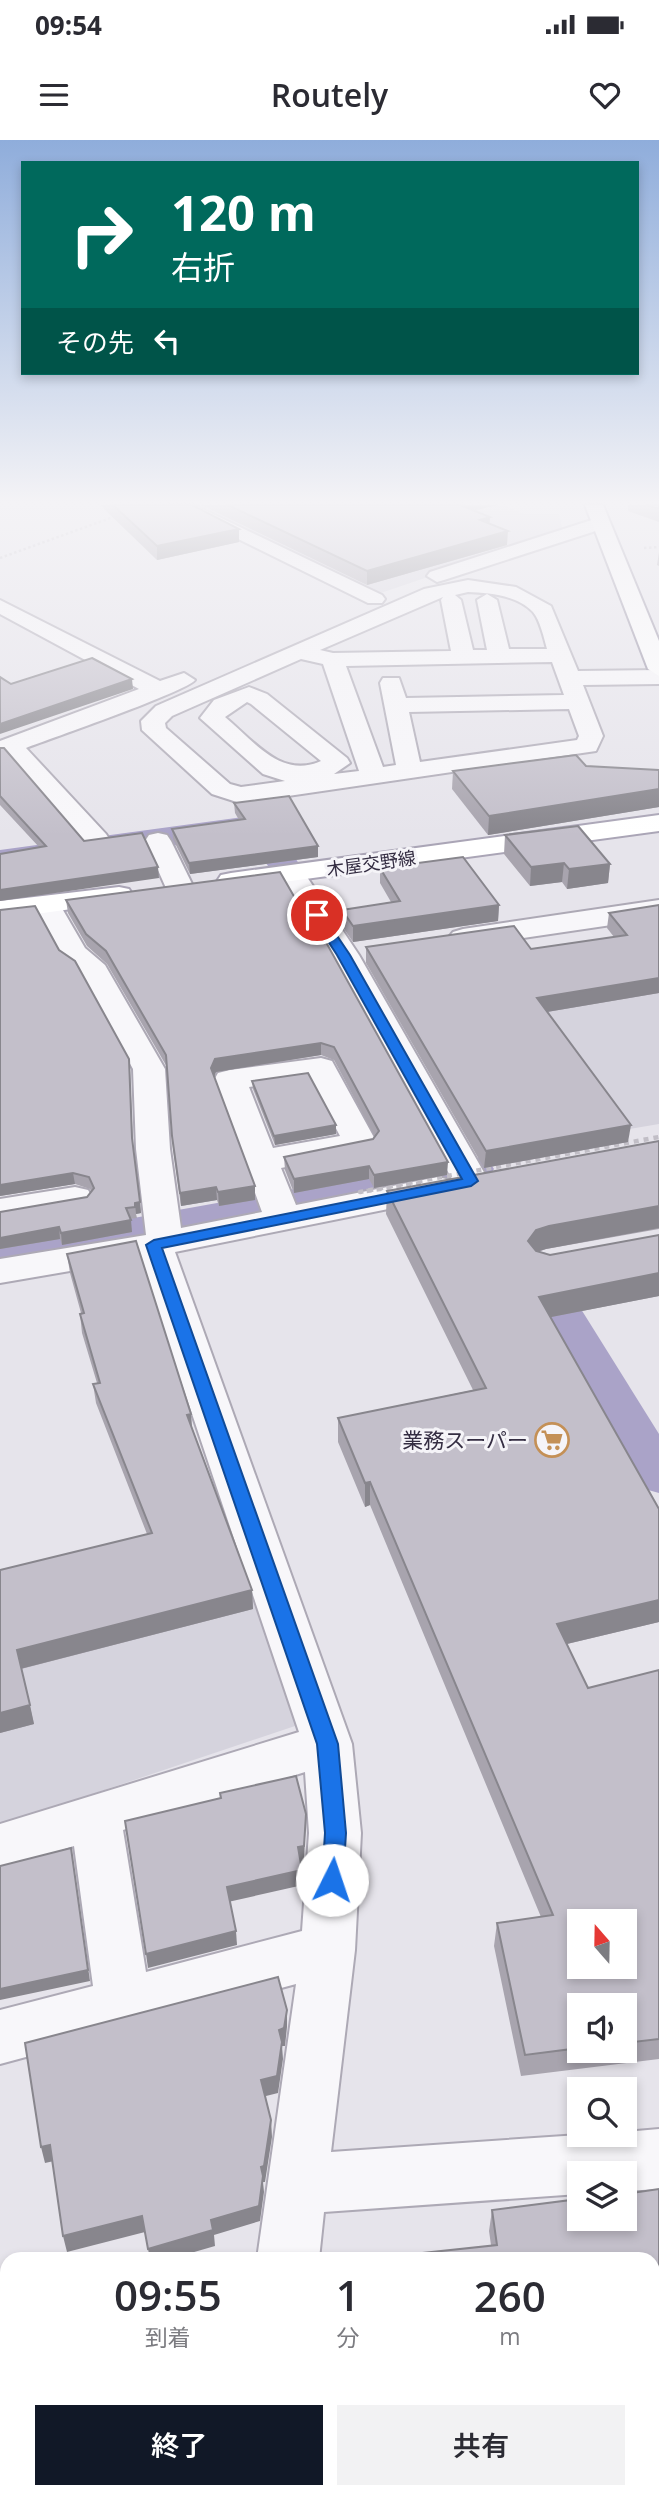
<!DOCTYPE html>
<html lang="ja">
<head>
<meta charset="utf-8">
<style>
	body { margin:0; font-family:"Open Sans","Noto Sans JP",sans-serif; background:#f2f2f3; color:#2b2b33; height:100vh; display:flex; flex-direction:column; font-size:26px; white-space:nowrap }
	* { box-sizing:border-box; margin:0 }
	p { font-size:23px; color:#7c7c81 }
	.icon { flex:none; width:38px; height:38px; fill:none; stroke:currentColor; stroke-width:2; stroke-linecap:round; stroke-linejoin:round }
	.map { position:relative; flex:1; overflow:hidden }
	.side { position:absolute; left:0px; top:2112px; width:660px; height:247px; display:flex; flex-direction:column; background:#fff; border-radius:21px 21px 0 0; box-shadow:0 4px 10px #0003 }
	.side>* { flex:none }
	.hud { position:absolute; left:21px; top:21px; width:618px; height:214px; border-radius:0px; box-shadow:0 4px 10px #0003; background:#00695c; color:#fff; overflow:hidden }
	.needle { width:46px; rotate:340deg }
	.fabs { position:absolute; left:567px; top:1769px; display:grid; gap:14px }
	.fabs a { display:grid; place-items:center; width:70px; height:70px; border-radius:0px; background:#fff; box-shadow:0 4px 10px #0003; font-size:35px }
	.pin { position:absolute; display:grid; place-items:center; width:60px; height:60px; color:#fff; margin:-30px; border:4px solid #fff; border-radius:50%; box-shadow:0 2px 7px #0007 }
	.me { position:absolute; width:77px; margin:-38px; rotate:4deg; stroke-linejoin:round; filter:drop-shadow(0 0 5px #0008) }
	.turn { display:flex; align-items:center; gap:24px; height:147px; padding:0 35px; font-size:32px }
	.turn .icon { width:91px; height:91px; stroke-width:2.5 }
	.turn b { display:block; font-size:49px; line-height:60px }
	.then { display:flex; align-items:center; height:66px; padding:0 35px; background:#0003; gap:14px; font-size:26px }
	.eta { display:flex; justify-content:space-evenly; align-items:center; height:119px; text-align:center }
	.eta b { font-size:42px; font-weight:600; line-height:49px }
	.action { display:flex; gap:14px; margin-top:auto; padding:14px 35px }
	.action a { flex:1; height:80px; border-radius:0px; background:#111827; color:#fff; font-size:28px; font-weight:600; line-height:80px; text-align:center }
	.action a+a { background:#f2f2f3; color:#2b2b33 }
	.status { display:flex; justify-content:space-between; align-items:center; height:49px; padding:0 35px; background:#fff; direction:ltr }
	.status svg { height:19px; fill:currentColor }
	header { display:flex; justify-content:space-between; align-items:center; height:91px; padding:0 35px; background:#fff; font-size:32px; font-weight:600 }
	.map>svg:first-child { display:block }
</style>
</head>
<body>
<div class="status"><b>09:54</b><svg viewBox="0 0 49 12"><path d="M0 12V9h3v3zM5 12V6h3v6zM10 12V3h3v9zM15 12V0h3v12zM26 1h20v11H26zM47 4h2v5h-2z"/></svg></div>
<header><svg class="icon" aria-label="menu" viewBox="0 0 24 24"><path d="M4 6h16M4 12h16M4 18h16"/></svg>Routely<svg class="icon" aria-label="heart" viewBox="0 0 24 24"><path d="M12 20l-8-8c-3-5 5-10 8-4 3-6 11-1 8 4z"/></svg></header>
<div class="map">
<svg width="659" height="2358" viewBox="0 0 659 2358">
	<rect width="100%" height="100%" fill="#e6e4eb"/>
	<g fill="#d5d3dd">
		<path d="M182 365H503L524 374H559L563 391 372 456Z"/>
		<path d="M659 802V984L481 1014 375 843Z"/>
		<path d="M246 1388 298 1585 0 1685V1447Z"/>
	</g>
	<g fill="none" stroke-linecap="round" stroke-linejoin="round">
		<g fill="#aaa3c8" fill-rule="evenodd">
			<path d="M257 675 268 677 335 778 330 785 318 788 306 785 248 695 0 730V710Z"/>
			<path d="M473 1017 488 1020 494 1029 488 1038 0 1130V1102Z"/>
			<path d="M530 1109 546 1113 659 1294V1353L641 1348 508 1123 514 1113Z"/>
		</g>
		<g stroke="#ada9b5" stroke-width="4">
			<g id="minor">
				<path d="M169 365H194L382 455 385 459 382 463H368Z"/>
				<path d="M601 377 608 379 610 383 608 387 444 440 437 442 427 436 430 432Z"/>
				<path d="M468 440 516 447 551 466 578 531 659 530V544L583 545 603 596 596 611 240 663 212 654 142 590 141 581 156 566 424 449ZM468 452C489 453 517 455 533 472 540 480 544 498 547 509H509L497 460 487 454 477 460 487 510H473L461 460 455 455ZM443 457 441 460 451 511 333 513 320 510ZM301 519 323 524 359 631 334 634 350 623 347 618 267 554 249 547 214 560 200 578 263 634 285 641 241 647 230 644 166 588 165 583 172 576ZM552 522 564 555 406 558 399 538H383L380 543 396 625 383 627 346 526ZM247 562 251 564 321 621C281 639 254 601 225 577ZM569 569 579 596 577 600 420 622 409 572Z"/>
				<path d="M0 460 160 541 184 533 195 540C188 551 49 599 26 608L106 694 110 700 106 706H88L6 615 0 616V601L139 549 0 474Z"/>
				<path d="M158 693 167 695 171 701 194 748 190 754 180 756 170 754 166 748 145 701 149 695Z"/>
				<path d="M291 726 301 728 359 815 489 1041 483 1049 471 1052 459 1049 453 1041 329 815 277 734 281 728Z"/>
				<path d="M46 756 56 758 85 808 105 825 165 929 170 1009 181 1088 262 1072 214 940 218 933 230 930 321 918 332 921 377 1003 372 1010 281 1028 296 1065 438 1037 450 1040 456 1048 450 1056 438 1059 175 1112 352 1604 361 1693 355 1810 331 2012 579 1995H625V1992L659 1989V2049L625 2051V2034H579V2054L324 2072 319 2119H257L296 1844 0 1924V1870L93 1846 74 1706 0 1730V1684L299 1592 140 1119 0 1143V1119L146 1095 136 1009 133 929 78 830 63 819 32 764 36 758ZM310 939 340 996 273 1008 249 947ZM305 1632 309 1693 302 1791 146 1832 123 1690Z"/>
				<path d="M659 760V778L463 807 453 804 448 798 453 792 463 789Z"/>
				<path d="M75 1047 88 1050 93 1058 88 1066 0 1081V1059Z"/>
				<path d="M7 2191V2255L0 2257V2193Z"/>
				<path d="M211 2352H279L278 2358H210Z"/>
			</g>
		</g>
		<g stroke="#aaa5b6" stroke-width="4">
			<g id="major">
				<path d="M659 675V691L231 749 221 747 217 741 221 735 231 733Z"/>
				<path d="M119 747 129 749 133 755 129 761 0 779V761Z"/>
			</g>
		</g>
		<g stroke="#938da1" stroke-width="4">
			<path id="highway" d="M585 365H603L659 501V536L648 529Z"/>
		</g>
		<g stroke="#c1bec6" stroke-width="2.5" stroke-dasharray="2.5 2.5" stroke-linecap="butt">
			<path d="M644 408 659 407"/>
			<path d="M0 418 116 376"/>
		</g>
		<use href="#minor" fill="#f8f7fa" fill-rule="evenodd"/>
		<use href="#major" fill="#fff" fill-rule="evenodd"/>
		<use href="#highway" fill="#fff" fill-rule="evenodd"/>
		<path stroke="#c1bec6" stroke-width="4.5" stroke-dasharray="5 5" stroke-linecap="butt" d="M421 1043 360 1052 659 997"/>
	</g>
	<g fill="#a8a4ae" fill-rule="evenodd">
		<path d="M100 365H192L239 402 157 420Z"/>
		<path d="M201 365H496L475 371 490 377 489 384 507 405 367 445Z"/>
		<path d="M628 365H659V382L628 371Z"/>
		<path d="M659 412V426L657 425Z"/>
		<path d="M0 608 84 701 159 738 39 707 0 665Z"/>
		<path d="M586 626 659 630V667L488 695 452 649 453 631Z"/>
		<path d="M234 663 318 706V717L190 734 173 699 172 689 239 680 235 673Z"/>
		<path d="M505 695 610 724 608 743 567 749 562 742 530 746 504 714Z"/>
		<path d="M380 728 499 765 498 781 353 802 342 786V770L391 762 380 743Z"/>
		<path d="M280 732 447 1035 374 1048 369 1039 294 1053 285 1030 284 1017 373 999 375 997 334 920 321 915 216 932 214 936 255 1046V1060L219 1066 217 1060 181 1066 173 1009 167 927 107 824 87 806 68 773 66 760Z"/>
		<path d="M659 765V853L547 872 628 1002 484 1028 366 823V807L531 809 614 797 607 788 609 773Z"/>
		<path d="M59 810 130 930 133 1005 141 1073 136 1074 137 1078 130 1079 132 1092 62 1105 60 1099 0 1109V1072L87 1057 91 1051 90 1049 75 1044 0 1056Z"/>
		<path d="M252 941 336 994 275 1005 253 949Z"/>
		<path d="M659 1001V1089L546 1109 538 1112 550 1115 659 1095V1156L551 1177 659 1482 567 1504 588 1548 659 1530V1919L521 1936 494 1806 497 1783 541 1777 370 1365 365 1367 338 1302V1278L473 1250 386 1074 387 1051ZM579 1866H625V1911H579Z"/>
		<path d="M136 1101 191 1274 192 1287 252 1450 253 1469 21 1529 34 1584 0 1593V1430L147 1394 96 1263 93 1244 97 1243 82 1193 80 1174 81 1173 70 1133 67 1114Z"/>
		<path d="M659 2049V2358H314V2352H653V2119L491 2105 489 2091 492 2070Z"/>
	</g>
	<g fill="#88868d">
		<path d="M454 365H496L453 376Z"/>
		<path d="M490 377 489 391 480 380Z"/>
		<path d="M239 389V402L157 420V406Z"/>
		<path d="M508 391 507 405 367 445V431Z"/>
		<path d="M132 539 133 549 0 594V584Z"/>
		<path d="M659 649V667L488 695 489 676Z"/>
		<path d="M318 706V717L190 734 189 723Z"/>
		<path d="M564 723 562 742 530 746 531 727Z"/>
		<path d="M610 724 608 743 567 749 569 729Z"/>
		<path d="M158 727 159 738 0 761V750Z"/>
		<path d="M499 765 498 781 353 802V786Z"/>
		<path d="M659 838V853L535 874 537 858Z"/>
		<path d="M321 903V915L216 932 212 941 211 928 215 919Z"/>
		<path d="M336 985V994L275 1005 274 996Z"/>
		<path d="M631 985 628 1002 484 1028 486 1011Z"/>
		<path d="M448 1022 447 1035 374 1048V1035Z"/>
		<path d="M369 1026V1039L294 1053V1039Z"/>
		<path d="M73 1033 75 1044 0 1056V1045Z"/>
		<path d="M255 1046V1060L219 1066 218 1052Z"/>
		<path d="M216 1047 217 1060 181 1066 180 1053Z"/>
		<path d="M140 1062 141 1073 136 1074 135 1063Z"/>
		<path d="M659 1066V1088L546 1109 533 1113 528 1101 536 1090 549 1086Z"/>
		<path d="M131 1080 132 1092 62 1105 61 1093Z"/>
		<path d="M59 1087 60 1099 0 1109V1098Z"/>
		<path d="M659 1133V1156L536 1180 539 1157Z"/>
		<path d="M191 1274 192 1293 187 1275Z"/>
		<path d="M370 1342V1365L365 1367V1343Z"/>
		<path d="M252 1450 253 1469 20 1529 17 1510Z"/>
		<path d="M659 1460V1482L554 1507 557 1484Z"/>
		<path d="M30 1565 34 1584 0 1593V1573Z"/>
		<path d="M306 1674 304 1721 298 1722V1707Z"/>
		<path d="M71 1708 90 1841 0 1860V1849Z"/>
		<path d="M302 1730 303 1745 228 1762 227 1747Z"/>
		<path d="M236 1791 237 1805 148 1828 146 1814Z"/>
		<path d="M287 1870V1887L285 1906H282L283 1919 278 1953 262 1957 261 1940Z"/>
		<path d="M271 1980 272 1997 265 2042H263L264 2052 260 2081 214 2095 215 2106 170 2119H150L148 2109 211 2080 261 2027Z"/>
		<path d="M50 2005 54 2021 45 2023 41 2007Z"/>
		<path d="M142 2076 145 2092 67 2112 63 2096Z"/>
	</g>
	<g fill="#c3bfca" stroke="#88868d" stroke-width="2" fill-rule="evenodd">
		<path d="M113 365H192L239 389 157 406Z"/>
		<path d="M228 365H460L490 377 480 380 508 391 367 431Z"/>
		<path d="M647 365H659V369Z"/>
		<path d="M92 518 132 539 0 584V537L11 544Z"/>
		<path d="M0 608H4L84 701 142 693 158 727 0 750V714L46 706 0 656Z"/>
		<path d="M576 615 586 626 659 630V649L489 676 453 631Z"/>
		<path d="M289 656 318 706 189 723 172 689 245 679 234 663Z"/>
		<path d="M578 686 610 724 569 729 564 723 531 727 505 695Z"/>
		<path d="M463 717 499 765 353 786 342 770 400 761 380 728Z"/>
		<path d="M280 732 307 779 327 804 448 1022 374 1035 369 1026 294 1039 284 1017 373 999 379 991 334 907 321 903 215 919 211 928 255 1046 218 1052 216 1047 180 1053 172 996 166 915 106 811 86 794 66 760Z"/>
		<path d="M659 765V838L537 858 631 985 486 1011 366 807 514 786 531 809 627 795 609 773Z"/>
		<path d="M35 766 59 810 75 821 129 919 132 998 140 1062 135 1063V1067L126 1068 131 1080 61 1093 59 1087 0 1098V1072L87 1057 94 1048 89 1037 73 1033 0 1045V770Z"/>
		<path d="M308 933 336 985 274 996 252 941Z"/>
		<path d="M659 1001V1066L549 1086 536 1090 528 1101 536 1111 550 1115 659 1095V1133L539 1157 659 1369V1460L557 1484 588 1548 659 1530V1899L625 1903V1866H579V1908L525 1915 497 1783 553 1775 370 1342 365 1343 338 1278 486 1248 387 1051ZM579 1782H625V1827H579Z"/>
		<path d="M136 1101 191 1274 187 1275 252 1450 17 1510 30 1565 0 1573V1430L152 1393 93 1244 100 1243 80 1174 84 1173 67 1114Z"/>
		<path d="M296 1636 306 1674 304 1706 298 1707 302 1730 227 1747 236 1791 146 1814 125 1681 221 1658 220 1653Z"/>
		<path d="M71 1708 88 1830 0 1849V1726Z"/>
		<path d="M278 1837 287 1870 284 1888 279 1890 282 1902 277 1936 261 1940 271 1980 264 2026 261 2027 263 2036 259 2066 211 2080 213 2090 148 2109 142 2076 63 2096 50 2005 41 2007 25 1903Z"/>
		<path d="M659 2049V2345L653 2346V2119H366L497 2105 492 2070 579 2059V2079H625V2054Z"/>
		<path d="M6 2228H7V2352H186L187 2358H0V2247H4Z"/>
		<path d="M315 2352H602L556 2358H315Z"/>
	</g>
	<linearGradient id="sky" x2="0" y2="1"><stop stop-color="#8faddb"/><stop offset="0.52" stop-color="#f4f3f6"/><stop offset="1" stop-color="#f4f3f6" stop-opacity="0"/></linearGradient>
	<rect width="659" height="696" fill="url(#sky)"/>
	<path fill="#1a73e8" stroke="#114b97" stroke-width="2" d="M313 772H321L350 815 478 1041 471 1046 162 1108 338 1604 346 1693 343 1740 340 1747 332 1750 325 1747 322 1740 325 1693 317 1604 146 1105 154 1100 462 1039 337 815 311 775Z"/>
	<defs>
		<g id="supermarket-ring" transform="scale(1.75)"><circle r="9.5" fill="#f5f4f8" stroke="#c49056" stroke-width="1.5"/><path d="M-6-5.5h2.5l.6 2H6L4.5 2H-2.5L-4.4-4H-6ZM-1.5 3.2a1.3 1.3 0 1 0 .1 0ZM3 3.2a1.3 1.3 0 1 0 .1 0Z" fill="#c49056"/></g>
	</defs>
	<g fill-rule="evenodd">
		<use href="#supermarket-ring" x="552" y="1300"/>
	</g>
	<g text-anchor="middle" dominant-baseline="central" stroke-width="6" stroke-linejoin="round" paint-order="stroke">
		<g font-size="18" fill="#342d42" stroke="#f5f4f8">
			<text transform="translate(371 723) rotate(-8)">木屋交野線</text>
		</g>
		<g font-size="21" fill="#342d42" stroke="#f5f4f8" text-anchor="end">
			<text x="528" y="1300">業務スーパー</text>
		</g>
	</g>
</svg>
<div class="fabs">
<a><svg class="needle" viewBox="-14 -14 28 28"><path d="M0-13l5 13h-10z" fill="#e53935"/><path d="M0 13l5-13h-10z" fill="#7c7c81"/></svg></a>
<a><svg class="icon" aria-label="sound" viewBox="0 0 24 24"><path d="M4 9h4l5-4v14l-5-4H4zM17 9q2 3 0 6"/></svg></a>
<a><svg class="icon" aria-label="search" viewBox="0 0 24 24"><circle cx="10" cy="10" r="6"/><path d="M15 15l6 6"/></svg></a>
<a><svg class="icon" aria-label="layers" viewBox="0 0 24 24"><path d="M12 4l9 5-9 5-9-5zM3 14l9 5 9-5"/></svg></a>
</div>
<div class="pin" style="left:317px;top:775px;background:#d93025"><svg class="icon" aria-label="arrive" viewBox="0 0 24 24"><path d="M6 21V4h12l-3 4 3 4H6"/></svg></div>
<svg class="me" style="left:332px;top:1740px" viewBox="-20 -20 40 40"><circle r="19" fill="#fff"/><path d="M0-13L10 11 0 6-10 11z" fill="#1a73e8"/></svg>
<div class="hud">
<div class="turn"><svg class="icon" aria-label="right" viewBox="0 0 24 24"><path d="M7 20v-9h11M14 6l5 5-5 5"/></svg><div><b>120 m</b>右折</div></div>
<div class="then">その先<svg class="icon" aria-label="left" viewBox="0 0 24 24"><path d="M17 20v-9H6M10 6l-5 5 5 5"/></svg></div>
</div>
<section class="side">
<div class="eta">
<div><b>09:55</b><p>到着</p></div>
<div><b>1</b><p>分</p></div>
<div><b>260</b><p>m</p></div>
</div>
<div class="action"><a>終了</a><a>共有</a></div>
</section>
</div>
</body>
</html>
